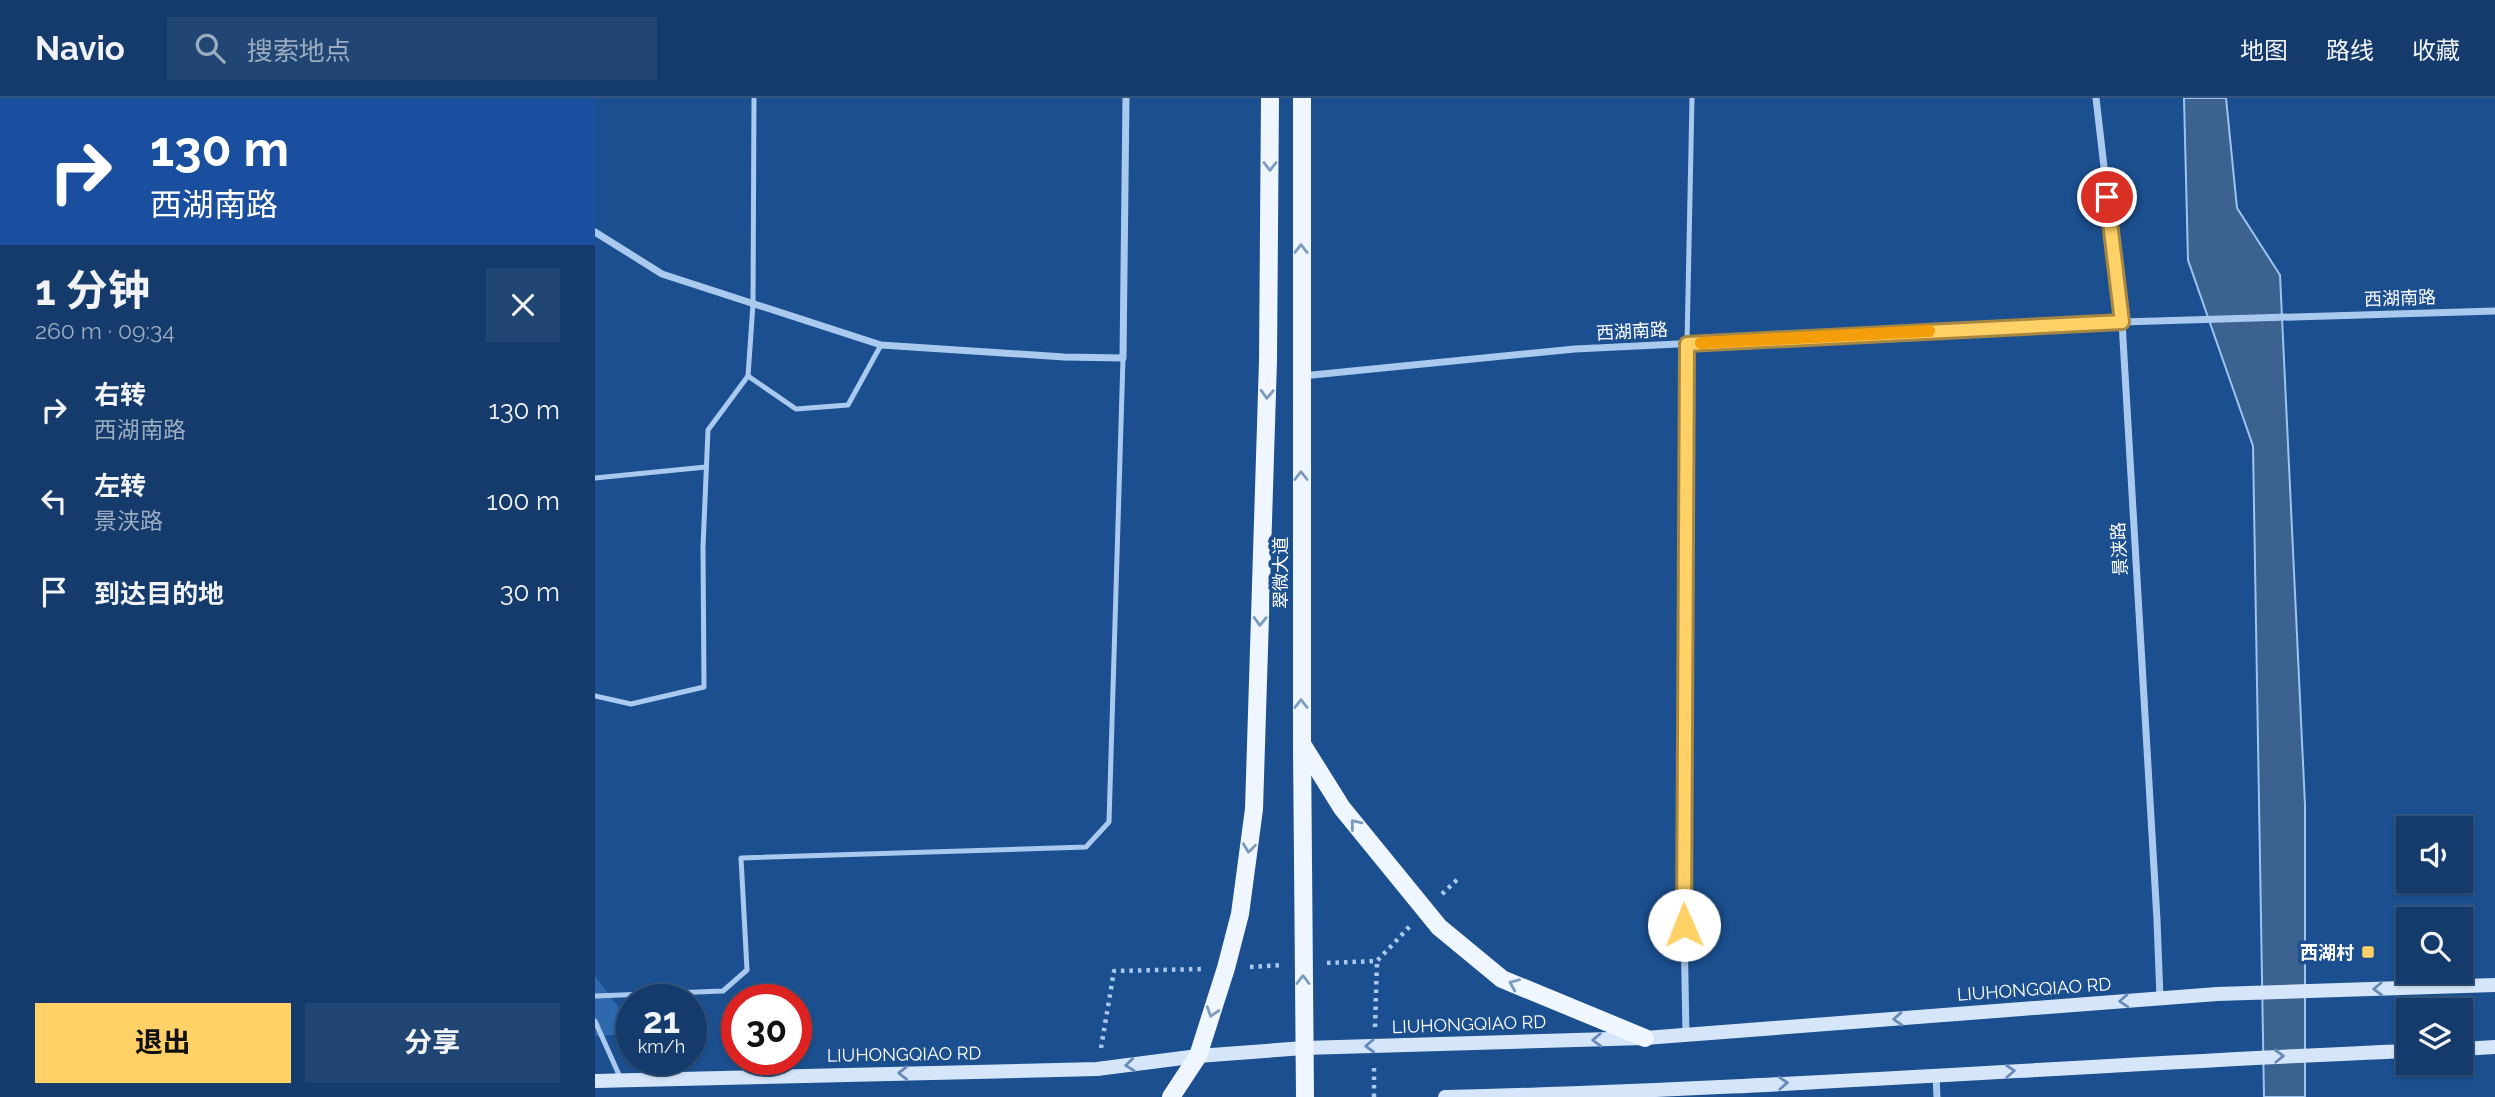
<!DOCTYPE html>
<html lang="zh">
<head>
<meta charset="utf-8">
<style>
	body { margin:0; font-family:Raleway,"Noto Sans SC",sans-serif; background:#214673; color:#f1f3f6; height:100vh; display:flex; flex-direction:column; font-size:26px; white-space:nowrap }
	* { box-sizing:border-box; margin:0 }
	p { font-size:23px; color:#9dadc1 }
	.icon { flex:none; width:38px; height:38px; fill:none; stroke:currentColor; stroke-width:2; stroke-linecap:round; stroke-linejoin:round }
	.map { position:relative; flex:1; overflow:hidden }
	.panel { display:flex; flex-direction:column; background:#143b6b; width:595px }
	.panel>* { flex:none }
	.banner { background:#1a4fa0; color:#fff; overflow:hidden }
	.buttons { position:absolute; left:1801px; top:718px; display:grid; gap:14px }
	.buttons a { display:grid; place-items:center; width:77px; height:77px; border-radius:0px; background:#143b6b; box-shadow:0 2px 5px #0004,0 0 0 2px #33557e; font-size:35px }
	.speed { position:absolute; left:21px; top:886px; display:flex; gap:14px; font-size:35px; font-weight:700; text-align:center }
	.speed>* { display:grid; place-content:center; width:91px; height:91px; border-radius:50%; background:#143b6b; box-shadow:0 2px 5px #0004,0 0 0 2px #33557e; line-height:1 }
	.speed small { font-size:18px; font-weight:400 }
	.speed .limit { border:10px solid #d22; background:#fff; color:#111 }
	.pin { position:absolute; display:grid; place-items:center; width:60px; height:60px; color:#fff; margin:-30px; border:4px solid #fff; border-radius:50%; box-shadow:0 2px 7px #0007 }
	.me { position:absolute; width:77px; margin:-38px; rotate:359deg; stroke-linejoin:round; filter:drop-shadow(0 0 5px #0008) }
	.turn { display:flex; align-items:center; gap:24px; height:147px; padding:0 35px; font-size:32px }
	.turn .icon { width:91px; height:91px; stroke-width:2.5 }
	.turn b { display:block; font-size:49px; line-height:60px }
	.round { display:grid; place-items:center; flex:none; width:74px; height:74px; border-radius:0px; background:#214673 }
	.head { display:flex; align-items:center; justify-content:space-between; height:119px; padding:0 35px }
	h1 { font-size:42px; font-weight:700; line-height:52px }
	.button { display:flex; gap:14px; margin-top:auto; padding:14px 35px }
	.button a { flex:1; height:80px; border-radius:0px; background:#ffd166; color:#111; font-size:28px; font-weight:700; line-height:80px; text-align:center }
	.button a+a { background:#214673; color:#f1f3f6 }
	ul { padding:0; list-style:none }
	li { display:flex; align-items:center; gap:21px; height:91px; padding:0 35px }
	li div { flex:1 }
	li b { display:block; font-size:26px }
	li em { font-style:normal }
	header { display:flex; align-items:center; gap:42px; box-sizing:border-box; height:98px; padding:0 35px; background:#143b6b; border-bottom:2px solid #33557e }
	header strong { font-size:33px }
	nav { display:flex; gap:38px; margin-inline-start:auto; font-size:24px }
	.search { width:490px; height:63px; background:#214673; display:flex; align-items:center; gap:18px; box-sizing:border-box; padding:0 24px; border-radius:0px; color:#9dadc1; font-size:26px }
	main { display:flex; flex:1; min-height:0 }
	.map>svg:first-child { display:block }
</style>
</head>
<body>
<header>
<strong>Navio</strong>
<div class="search"><svg class="icon" aria-label="search" viewBox="0 0 24 24"><circle cx="10" cy="10" r="6"/><path d="M15 15l6 6"/></svg>搜索地点</div>
<nav><a>地图</a><a>路线</a><a>收藏</a></nav>
</header>
<main>
<section class="panel">
<div class="banner">
<div class="turn"><svg class="icon" aria-label="right" viewBox="0 0 24 24"><path d="M7 20v-9h11M14 6l5 5-5 5"/></svg><div><b>130 m</b>西湖南路</div></div>
</div>
<div class="head"><div><h1>1 分钟</h1><p>260 m · 09:34</p></div><a class="round"><svg class="icon" aria-label="close" viewBox="0 0 24 24"><path d="M6 6l12 12M18 6L6 18"/></svg></a></div>
<ul>
<li><svg class="icon" aria-label="right" viewBox="0 0 24 24"><path d="M7 20v-9h11M14 6l5 5-5 5"/></svg><div><b>右转</b><p>西湖南路</p></div><em>130 m</em></li>
<li><svg class="icon" aria-label="left" viewBox="0 0 24 24"><path d="M17 20v-9H6M10 6l-5 5 5 5"/></svg><div><b>左转</b><p>景浃路</p></div><em>100 m</em></li>
<li><svg class="icon" aria-label="arrive" viewBox="0 0 24 24"><path d="M6 21V4h12l-3 4 3 4H6"/></svg><div><b>到达目的地</b></div><em>30 m</em></li>
</ul>
<div class="button"><a>退出</a><a>分享</a></div>
</section>
<div class="map">
<svg width="1900" height="999" viewBox="0 0 1900 999">
	<rect width="100%" height="100%" fill="#1b4f8f"/>
	<path fill="#2e69ad" d="M0 878 37 927V936L0 938Z"/>
	<path fill="#3c6290" stroke="#9cc4f0" stroke-width="2" d="M1589 0H1631L1642 110 1685 177 1710 707V999H1669L1658 348 1593 162Z"/>
	<g fill="none" stroke-linecap="round" stroke-linejoin="round">
		<g stroke="#a9c9ee" stroke-width="4.5" stroke-dasharray="3.5 5" stroke-linecap="butt">
			<path d="M847 796 865 779"/>
			<path d="M732 865 782 863 816 827"/>
			<path d="M655 869 688 867"/>
			<path d="M780 929 782 863"/>
			<path d="M506 950 519 873 608 871"/>
			<path d="M779 999V969"/>
		</g>
		<g stroke="#a9c9ee" stroke-width="5">
			<path d="M1092 246 1097 0"/>
			<path d="M153 278 201 311 253 307 286 247"/>
			<path d="M0 380 111 369"/>
			<path d="M0 598 36 606 109 589 108 449 113 332 153 278 158 206 159 0"/>
			<path d="M0 898 128 893 152 872 146 760 491 749 514 724 528 260"/>
			<path d="M0 923 25 979"/>
		</g>
		<g stroke="#a9c9ee" stroke-width="7">
			<path d="M1501 0 1527 224 1562 822 1565 900"/>
			<path d="M0 134 67 176 286 247 469 259 528 260 531 0"/>
			<path d="M707 278 980 251 1527 224 1900 213"/>
			<path d="M1091 937 1088 772 1092 246"/>
			<path d="M1341 977 1342 999"/>
		</g>
		<g stroke="#d6e6fa" stroke-width="14">
			<path d="M1866 951 1900 949"/>
			<path d="M0 983 502 971 603 958 709 950 1050 940 1622 896 1900 887"/>
			<path d="M850 999C1171 992 1492 966 1813 953"/>
		</g>
		<g stroke="#f0f6ff" stroke-width="18">
			<path d="M707 0V646L710 999"/>
			<path d="M707 646 747 710 844 829 907 881 1050 940"/>
			<path d="M576 999 603 958 631 870 645 816 659 711 673 263 675 0"/>
		</g>
	</g>
	<defs><path id="oneway-chevron" d="M-2-3.5L2.5 0L-2 3.5" fill="none" stroke-width="1.6" stroke-linecap="round" stroke-linejoin="round" transform="scale(1.75)"/></defs>
	<g stroke="#7b9ac1">
		<use href="#oneway-chevron" transform="translate(675 68) rotate(90)"/>
		<use href="#oneway-chevron" transform="translate(706 151) rotate(-90)"/>
		<use href="#oneway-chevron" transform="translate(672 296) rotate(92)"/>
		<use href="#oneway-chevron" transform="translate(706 378) rotate(-90)"/>
		<use href="#oneway-chevron" transform="translate(665 523) rotate(92)"/>
		<use href="#oneway-chevron" transform="translate(706 606) rotate(-90)"/>
		<use href="#oneway-chevron" transform="translate(760 726) rotate(-129)"/>
		<use href="#oneway-chevron" transform="translate(654 750) rotate(97)"/>
		<use href="#oneway-chevron" transform="translate(708 882) rotate(-90)"/>
		<use href="#oneway-chevron" transform="translate(919 886) rotate(-157)"/>
		<use href="#oneway-chevron" transform="translate(617 914) rotate(108)"/>
	</g>
	<g stroke="#668bba">
		<use href="#oneway-chevron" transform="translate(1783 891) rotate(178)"/>
		<use href="#oneway-chevron" transform="translate(1529 903) rotate(176)"/>
		<use href="#oneway-chevron" transform="translate(1303 921) rotate(176)"/>
		<use href="#oneway-chevron" transform="translate(1002 942) rotate(178)"/>
		<use href="#oneway-chevron" transform="translate(775 948) rotate(178)"/>
		<use href="#oneway-chevron" transform="translate(1684 958) rotate(-2)"/>
		<use href="#oneway-chevron" transform="translate(535 967) rotate(173)"/>
		<use href="#oneway-chevron" transform="translate(1415 973) rotate(-3)"/>
		<use href="#oneway-chevron" transform="translate(308 975) rotate(179)"/>
		<use href="#oneway-chevron" transform="translate(1188 985) rotate(-3)"/>
	</g>
	<g fill="none" stroke-linecap="round" stroke-linejoin="round">
		<g stroke="#a68842" stroke-width="18">
			<path id="route" d="M1089 827 1092 246 1527 224 1512 99"/>
		</g>
		<use href="#route" stroke="#ffd166" stroke-width="12"/>
		<path stroke="#f59e0b" stroke-width="12" d="M1106 245 1334 233"/>
	</g>
	<rect fill="#ffd166" stroke="#1b4f8f" stroke-width="2.5" x="1766" y="847" width="14" height="14" rx="3.5"/>
	<g text-anchor="middle" dominant-baseline="central" stroke-width="7" stroke-linejoin="round" paint-order="stroke">
		<g font-size="18" fill="#fff" stroke="#1b4f8f">
			<text transform="translate(1805 200) rotate(-2)">西湖南路</text>
			<text transform="translate(1037 233) rotate(-3)">西湖南路</text>
			<text transform="translate(1524 451) rotate(-93)">景浃路</text>
			<text transform="translate(685 475) rotate(-90)">翠微大道</text>
			<text transform="translate(1439 891) rotate(-4)">LIUHONGQIAO RD</text>
			<text transform="translate(874 926) rotate(-2)">LIUHONGQIAO RD</text>
			<text transform="translate(309 956) rotate(-1)">LIUHONGQIAO RD</text>
		</g>
		<g font-size="18" font-weight="bold" fill="#fff" stroke="#1b4f8f" text-anchor="end">
			<text x="1759" y="854">西湖村</text>
		</g>
	</g>
</svg>
<div class="buttons">
<a><svg class="icon" aria-label="sound" viewBox="0 0 24 24"><path d="M4 9h4l5-4v14l-5-4H4zM17 9q2 3 0 6"/></svg></a>
<a><svg class="icon" aria-label="search" viewBox="0 0 24 24"><circle cx="10" cy="10" r="6"/><path d="M15 15l6 6"/></svg></a>
<a><svg class="icon" aria-label="layers" viewBox="0 0 24 24"><path d="M12 4l9 5-9 5-9-5zM3 14l9 5 9-5"/></svg></a>
</div>
<div class="speed"><div>21<small>km/h</small></div><div class="limit">30</div></div>
<div class="pin" style="left:1512px;top:99px;background:#d93025"><svg class="icon" aria-label="arrive" viewBox="0 0 24 24"><path d="M6 21V4h12l-3 4 3 4H6"/></svg></div>
<svg class="me" style="left:1089px;top:827px" viewBox="-20 -20 40 40"><circle r="19" fill="#fff"/><path d="M0-13L10 11 0 6-10 11z" fill="#ffd166"/></svg>
</div>
</main>
</body>
</html>
